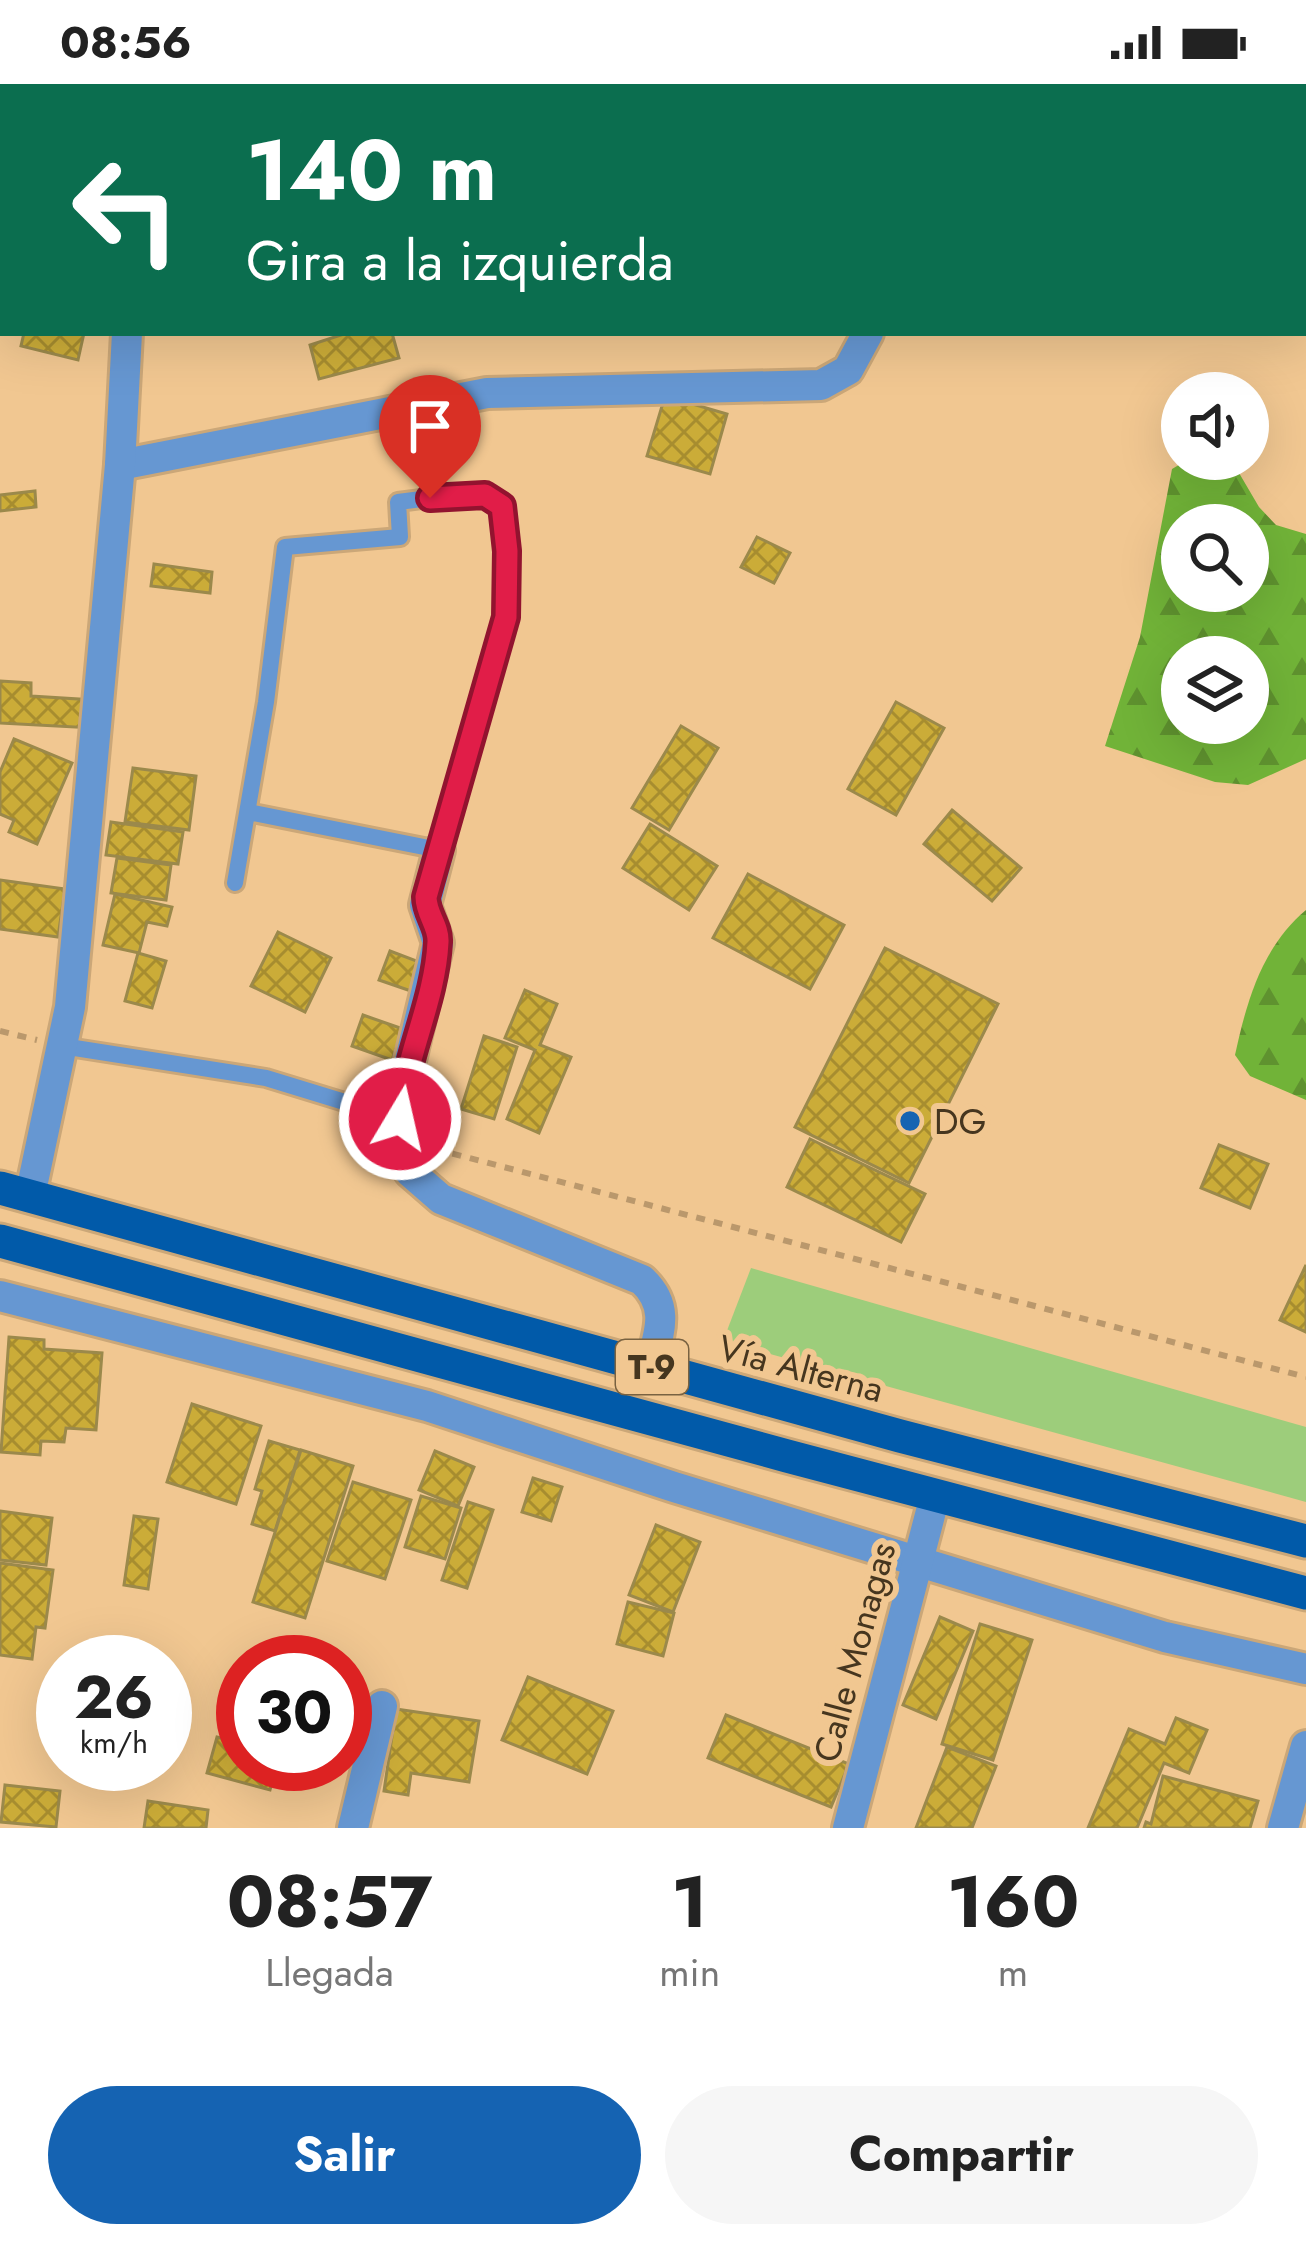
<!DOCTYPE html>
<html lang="es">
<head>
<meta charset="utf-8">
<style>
	body { margin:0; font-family:Jost,sans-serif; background:#f6f6f6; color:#222; height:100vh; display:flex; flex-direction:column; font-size:45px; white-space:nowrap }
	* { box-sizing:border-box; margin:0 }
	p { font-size:39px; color:#767676 }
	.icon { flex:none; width:66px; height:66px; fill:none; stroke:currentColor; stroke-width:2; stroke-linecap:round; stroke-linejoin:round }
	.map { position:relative; height:1744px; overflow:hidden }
	.drawer { display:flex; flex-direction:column; background:#fff; flex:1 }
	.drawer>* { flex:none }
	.guide { position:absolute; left:0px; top:0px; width:1308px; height:252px; box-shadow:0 12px 48px #0002; background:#0b6e4f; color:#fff; overflow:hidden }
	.controls { position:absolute; left:1161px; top:288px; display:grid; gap:24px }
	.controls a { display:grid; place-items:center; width:108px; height:108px; border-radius:50%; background:#fff; box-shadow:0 12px 48px #0002; font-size:60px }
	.speed { position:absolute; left:36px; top:1551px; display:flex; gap:24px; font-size:60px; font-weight:700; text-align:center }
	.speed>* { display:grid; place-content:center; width:156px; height:156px; border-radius:50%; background:#fff; box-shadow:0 12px 48px #0002; line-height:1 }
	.speed small { font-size:30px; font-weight:400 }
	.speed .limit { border:18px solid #d22; background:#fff; color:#111 }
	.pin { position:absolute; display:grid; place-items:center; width:102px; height:102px; color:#fff; margin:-123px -51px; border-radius:50% 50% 50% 0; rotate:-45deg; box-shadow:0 0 12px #0007 }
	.pin .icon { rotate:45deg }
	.me { position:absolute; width:132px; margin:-66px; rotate:9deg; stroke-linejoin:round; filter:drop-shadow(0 0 9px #0008) }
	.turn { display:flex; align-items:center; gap:42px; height:252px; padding:0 48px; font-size:54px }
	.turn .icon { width:156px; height:156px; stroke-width:2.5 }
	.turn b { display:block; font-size:84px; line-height:102px }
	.eta { display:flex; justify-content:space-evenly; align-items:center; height:204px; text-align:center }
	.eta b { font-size:72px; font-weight:700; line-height:84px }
	.primary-button { display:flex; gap:24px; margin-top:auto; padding:24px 48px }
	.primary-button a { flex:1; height:138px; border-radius:72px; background:#1563b2; color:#fff; font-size:48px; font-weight:700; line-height:138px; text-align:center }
	.primary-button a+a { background:#f6f6f6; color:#222 }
	.status { display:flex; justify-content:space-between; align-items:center; height:84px; padding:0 60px; background:#fff; direction:ltr }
	.status svg { height:33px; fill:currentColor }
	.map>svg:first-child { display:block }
</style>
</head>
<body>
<div class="status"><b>08:56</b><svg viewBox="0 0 49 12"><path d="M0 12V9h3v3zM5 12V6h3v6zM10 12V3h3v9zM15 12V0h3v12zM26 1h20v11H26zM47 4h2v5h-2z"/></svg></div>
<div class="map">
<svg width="1306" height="1744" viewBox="0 0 1306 1744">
	<defs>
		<pattern id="forest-firs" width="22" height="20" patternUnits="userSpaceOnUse" patternTransform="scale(3)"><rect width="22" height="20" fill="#71b338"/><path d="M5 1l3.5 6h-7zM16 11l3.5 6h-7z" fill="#5f922f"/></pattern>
		<pattern id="building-cross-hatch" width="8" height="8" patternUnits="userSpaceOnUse" patternTransform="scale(3)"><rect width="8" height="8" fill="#cbac38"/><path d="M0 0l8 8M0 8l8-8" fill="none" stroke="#a78d2f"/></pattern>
	</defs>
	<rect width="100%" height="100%" fill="#f1c791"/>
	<path fill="#9dcd7b" d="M751 1184 1306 1343V1418L723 1257Z"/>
	<g fill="url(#forest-firs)" fill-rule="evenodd">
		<path d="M1189 375 1232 377 1259 423 1276 441 1306 450V675L1248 701 1215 698 1105 662 1140 553 1172 385ZM1182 441H1248V507H1182ZM1182 573H1248V639H1182Z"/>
		<path d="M1306 826V1016L1250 992 1235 971C1247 916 1262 863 1306 826Z"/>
	</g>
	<g fill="url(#building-cross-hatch)" stroke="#9b894b" stroke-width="3">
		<path d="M24 249H84L78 276 21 262Z"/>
		<path d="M347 249H392L399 274 319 295 310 261Z"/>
		<path d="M665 312 727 330 710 390 647 372Z"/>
		<path d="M35 407 36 423 0 427V411Z"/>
		<path d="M757 453 790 469 774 499 741 483Z"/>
		<path d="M154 480 212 488 210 509 151 502Z"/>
		<path d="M0 597 31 599V612L94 616 93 644 0 639Z"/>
		<path d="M896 618 944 644 896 731 848 705Z"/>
		<path d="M681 642 718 664 669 746 632 724Z"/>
		<path d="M14 655 72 679 37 760 9 748 14 736 0 730V688Z"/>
		<path d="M133 684 196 692 189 746 125 738Z"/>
		<path d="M952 726 1021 784 992 817 924 760Z"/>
		<path d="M111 738 183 748 178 780 106 771Z"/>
		<path d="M650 740 717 782 689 826 623 784Z"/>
		<path d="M117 774 171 781 166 816 111 809Z"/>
		<path d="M748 790 844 841 810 905 713 854Z"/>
		<path d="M0 796 65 805 58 853 0 845Z"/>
		<path d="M115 810 172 823 167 842 147 838 139 869 103 861Z"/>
		<path d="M278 848 331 874 305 928 251 902Z"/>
		<path d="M885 864 998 920 909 1099 795 1043Z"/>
		<path d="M390 867 422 879 411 907 379 896Z"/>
		<path d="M138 869 166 877 152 924 125 917Z"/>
		<path d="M525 906 557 920 540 961 571 973 539 1049 507 1035 535 966 505 954Z"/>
		<path d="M363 931 403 945 392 976 352 962Z"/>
		<path d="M484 952 517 963 494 1035 461 1025Z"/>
		<path d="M810 1055 925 1110 901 1158 787 1103Z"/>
		<path d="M1219 1061 1268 1080 1250 1124 1201 1104Z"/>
		<path d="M1306 1181V1248L1280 1236Z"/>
		<path d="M9 1253 44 1256V1265L102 1269 96 1346 66 1344 64 1358 41 1357 40 1371 1 1368Z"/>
		<path d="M192 1320 261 1342 236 1420 167 1398Z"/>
		<path d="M269 1357 300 1366 275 1447 252 1440 262 1407 255 1405Z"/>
		<path d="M301 1366 353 1382 305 1534 253 1518Z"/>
		<path d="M435 1367 474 1383 458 1422 419 1406Z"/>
		<path d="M533 1394 562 1403 551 1437 522 1428Z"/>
		<path d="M353 1398 411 1416 385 1495 327 1477Z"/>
		<path d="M421 1412 461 1424 445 1475 405 1463Z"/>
		<path d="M468 1418 493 1426 467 1504 442 1496Z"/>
		<path d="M0 1427 52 1434 46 1481 0 1476Z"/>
		<path d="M134 1432 158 1435 148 1505 124 1501Z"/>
		<path d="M656 1441 700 1458 673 1528 629 1511Z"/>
		<path d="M0 1479 53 1486 45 1544 36 1543 32 1575 0 1571Z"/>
		<path d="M628 1518 674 1529 663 1572 617 1560Z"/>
		<path d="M940 1533 973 1547 936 1635 903 1621Z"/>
		<path d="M980 1540 1032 1556 993 1676 942 1660Z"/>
		<path d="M528 1593 613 1627 587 1690 502 1656Z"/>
		<path d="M396 1625 479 1637 469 1698 411 1689 408 1711 384 1707Z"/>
		<path d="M726 1631 849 1680 831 1723 708 1674Z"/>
		<path d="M1176 1634 1207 1646 1189 1689 1164 1679 1137 1744H1088L1129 1645 1165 1660Z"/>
		<path d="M217 1653 243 1660V1680H277L270 1706 207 1689Z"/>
		<path d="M947 1663 996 1682 972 1744H916Z"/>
		<path d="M1163 1692 1258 1717 1250 1744H1144L1146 1738 1151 1740Z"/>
		<path d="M5 1701 60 1707 56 1743 1 1738Z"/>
		<path d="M148 1717 208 1726 206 1744H144Z"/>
	</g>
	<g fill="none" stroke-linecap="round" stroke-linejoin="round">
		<g stroke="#cba778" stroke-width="22">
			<g id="service">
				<path d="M235 799 266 618 285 463 400 453 398 418 461 410 496 416 506 430V533L439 766 248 728"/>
				<path d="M62 962 266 994 400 1035"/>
			</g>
		</g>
		<g stroke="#cba778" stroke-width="36">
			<g id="minor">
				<path d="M277 3 280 0"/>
				<path d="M951 3 952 0"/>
				<path d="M0 75 3 76"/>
				<path d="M120 381 487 309 821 301 848 286 868 249"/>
				<path d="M439 766 425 821 438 859 401 1014 402 1056 410 1088 441 1115 642 1196C671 1223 659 1249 650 1283"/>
				<path d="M30 1112 70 923 120 381 127 249"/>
				<path d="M0 1212 427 1322 674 1403 1165 1553 1306 1585"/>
				<path d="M353 1744 382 1622"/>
				<path d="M848 1744 935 1412"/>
				<path d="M1283 1744 1306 1662"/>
			</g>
		</g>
		<g stroke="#cba778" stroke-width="39">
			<g id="trunk">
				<path d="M0 1104 900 1352 1306 1457"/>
				<path d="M0 1157 787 1372 1306 1509"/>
			</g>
		</g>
		<g stroke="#ba986c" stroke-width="6" stroke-dasharray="9 9" stroke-linecap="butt">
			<path d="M0 947 37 956"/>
			<path d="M435 1065 1306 1293"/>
		</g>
		<use href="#service" stroke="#6697d2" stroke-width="16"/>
		<use href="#minor" stroke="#6697d2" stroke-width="30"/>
		<use href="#trunk" stroke="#015aa9" stroke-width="33"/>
	</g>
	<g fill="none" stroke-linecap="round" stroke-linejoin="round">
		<g stroke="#92132f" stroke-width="30">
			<path id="route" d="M400 1035C404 974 435 919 438 858 439 842 426 830 426 813L506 533 507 467 502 422 485 411 430 414"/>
		</g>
		<use href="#route" stroke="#e11d48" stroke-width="21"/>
	</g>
	<circle fill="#1563b2" stroke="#f1c791" stroke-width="4.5" cx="910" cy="1037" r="12"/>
	<g text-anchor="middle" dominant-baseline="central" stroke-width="12" stroke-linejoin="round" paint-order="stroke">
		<rect fill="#f1c791" stroke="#796241" stroke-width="3" x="616" y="1256" width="72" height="54" rx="9"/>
		<g font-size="33" font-weight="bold" fill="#46361f">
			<text x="652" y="1283">T-9</text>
		</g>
		<g font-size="36" fill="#46361f" stroke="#f1c791" text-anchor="start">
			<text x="934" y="1037">DG</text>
		</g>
		<g font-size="36" fill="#46361f" stroke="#f1c791">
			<text transform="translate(801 1284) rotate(15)">Vía Alterna</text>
			<text transform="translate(854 1568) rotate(-75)">Calle Monagas</text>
		</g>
	</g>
</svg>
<div class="controls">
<a><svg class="icon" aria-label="sound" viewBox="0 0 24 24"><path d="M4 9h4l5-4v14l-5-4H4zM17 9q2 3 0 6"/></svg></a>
<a><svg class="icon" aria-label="search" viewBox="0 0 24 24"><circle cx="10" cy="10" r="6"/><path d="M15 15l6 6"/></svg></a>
<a><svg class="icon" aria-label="layers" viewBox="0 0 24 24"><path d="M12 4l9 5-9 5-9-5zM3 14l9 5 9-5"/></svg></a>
</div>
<div class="speed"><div>26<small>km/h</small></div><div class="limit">30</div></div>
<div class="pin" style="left:430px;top:414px;background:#d93025"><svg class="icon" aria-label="arrive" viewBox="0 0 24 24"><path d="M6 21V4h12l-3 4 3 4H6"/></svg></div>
<svg class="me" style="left:400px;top:1035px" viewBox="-20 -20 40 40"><circle r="17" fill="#e11d48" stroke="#fff" stroke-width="3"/><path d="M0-11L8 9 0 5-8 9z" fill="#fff"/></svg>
<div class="guide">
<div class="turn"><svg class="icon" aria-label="left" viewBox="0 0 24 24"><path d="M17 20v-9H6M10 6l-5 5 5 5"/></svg><div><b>140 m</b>Gira a la izquierda</div></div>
</div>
</div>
<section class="drawer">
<div class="eta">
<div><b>08:57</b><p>Llegada</p></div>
<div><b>1</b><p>min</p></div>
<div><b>160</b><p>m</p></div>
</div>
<div class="primary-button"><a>Salir</a><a>Compartir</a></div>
</section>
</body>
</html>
